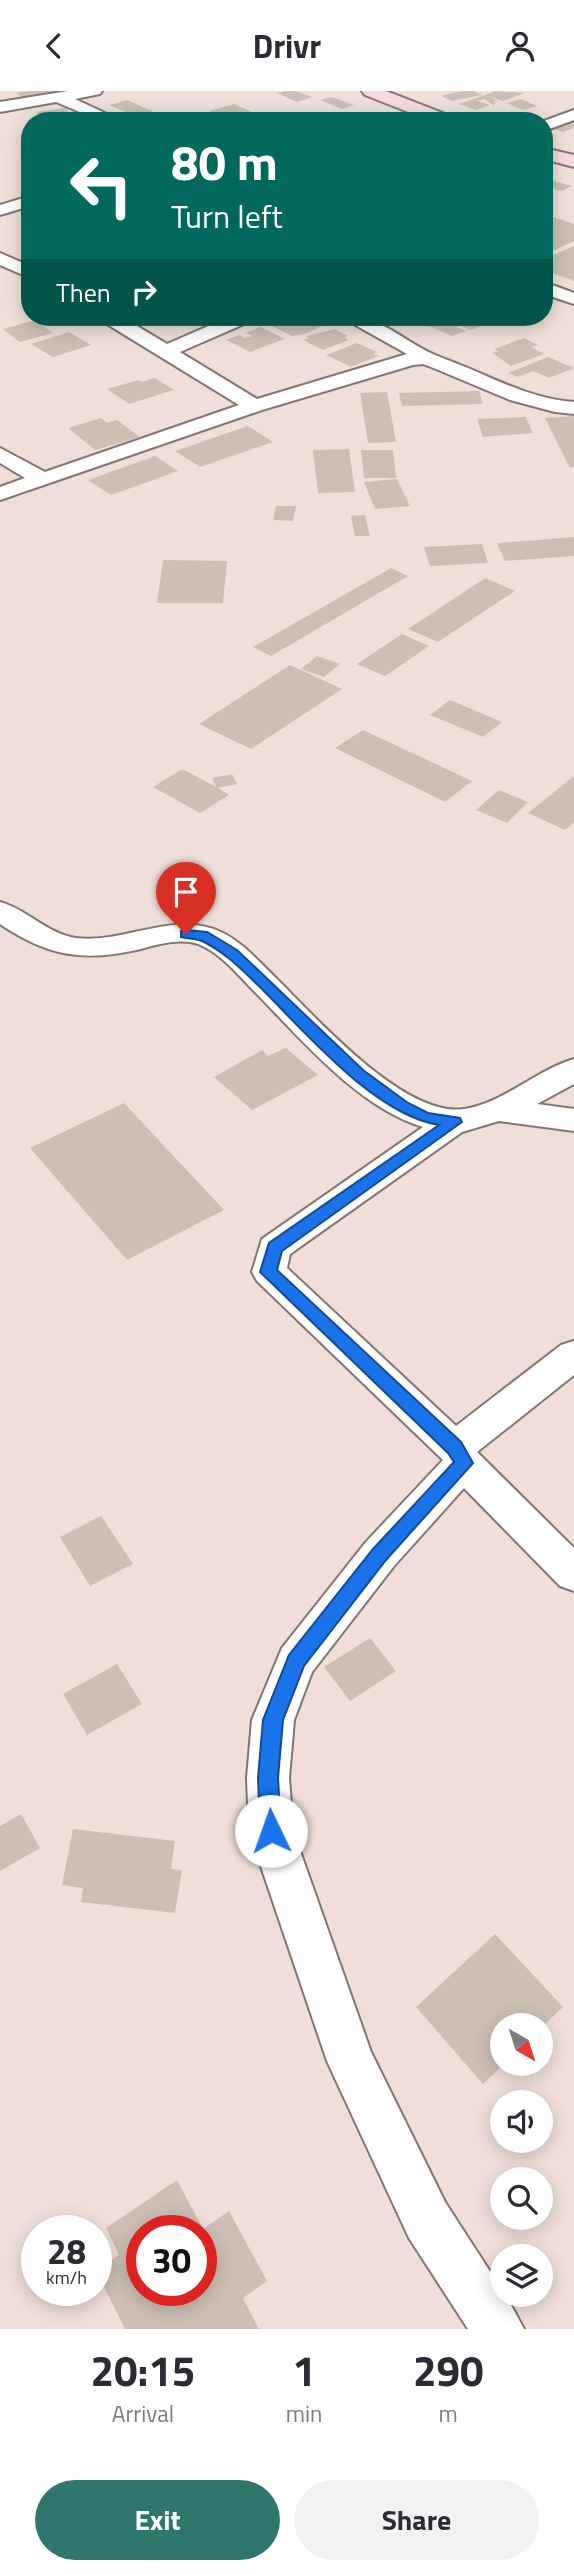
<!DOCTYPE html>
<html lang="en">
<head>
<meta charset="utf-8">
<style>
	body { margin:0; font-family:"Titillium Web",sans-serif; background:#f2f2f3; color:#2b2b33; height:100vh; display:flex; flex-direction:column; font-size:26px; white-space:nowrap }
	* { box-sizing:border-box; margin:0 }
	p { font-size:23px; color:#7c7c81 }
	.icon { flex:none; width:38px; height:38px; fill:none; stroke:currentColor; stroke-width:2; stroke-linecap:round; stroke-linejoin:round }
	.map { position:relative; height:2238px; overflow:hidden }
	.drawer { display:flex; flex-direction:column; background:#fff; flex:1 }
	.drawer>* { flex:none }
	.top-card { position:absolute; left:21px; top:21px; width:532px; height:214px; border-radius:28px; box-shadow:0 4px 18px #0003; background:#00695c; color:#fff; overflow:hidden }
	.needle { width:46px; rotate:141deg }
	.fabs { position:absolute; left:490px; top:1922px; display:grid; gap:14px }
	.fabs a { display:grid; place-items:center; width:63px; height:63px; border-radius:50%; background:#fff; box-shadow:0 4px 18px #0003; font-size:35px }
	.speed { position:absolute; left:21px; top:2124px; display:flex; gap:14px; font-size:35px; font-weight:700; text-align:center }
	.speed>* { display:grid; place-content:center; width:91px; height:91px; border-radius:50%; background:#fff; box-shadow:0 4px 18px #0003; line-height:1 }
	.speed small { font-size:18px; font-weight:400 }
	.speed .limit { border:10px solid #d22; background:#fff; color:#111 }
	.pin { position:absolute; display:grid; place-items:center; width:60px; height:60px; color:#fff; margin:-72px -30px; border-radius:50% 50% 50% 0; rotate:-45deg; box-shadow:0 0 7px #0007 }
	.pin .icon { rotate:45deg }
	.me { position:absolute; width:77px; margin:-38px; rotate:357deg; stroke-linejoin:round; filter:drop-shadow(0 0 5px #0008) }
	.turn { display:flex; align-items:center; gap:24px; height:147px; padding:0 35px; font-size:32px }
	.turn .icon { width:91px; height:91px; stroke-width:2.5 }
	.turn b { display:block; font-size:49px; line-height:60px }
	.then { display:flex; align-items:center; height:66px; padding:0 35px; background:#0003; gap:14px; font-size:26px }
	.eta { display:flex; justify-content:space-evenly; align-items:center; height:119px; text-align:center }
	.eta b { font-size:42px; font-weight:700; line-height:49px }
	.primary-button { display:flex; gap:14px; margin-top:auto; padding:14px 35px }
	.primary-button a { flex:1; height:80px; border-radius:42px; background:#2f766d; color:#fff; font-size:28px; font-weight:700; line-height:80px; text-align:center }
	.primary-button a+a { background:#f2f2f3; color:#2b2b33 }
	header { display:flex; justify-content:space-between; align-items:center; height:91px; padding:0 35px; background:#fff; font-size:32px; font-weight:700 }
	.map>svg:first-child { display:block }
</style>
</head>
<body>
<header><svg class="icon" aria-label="back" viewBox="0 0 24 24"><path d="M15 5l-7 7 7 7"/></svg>Drivr<svg class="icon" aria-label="person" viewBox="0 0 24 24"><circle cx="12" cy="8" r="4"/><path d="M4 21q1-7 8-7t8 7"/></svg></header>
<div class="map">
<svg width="574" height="2238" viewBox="0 0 574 2238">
	<rect width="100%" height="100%" fill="#f0dfd9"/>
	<g fill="#ccc0b5" fill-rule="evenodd">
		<path d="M28 0H65V1L25 8 16 2Z"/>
		<path d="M286 0H296L312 6 297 11 277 2Z"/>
		<path d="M461 0H473L482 4 452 10 441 5Z"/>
		<path d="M496 0 525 2 503 10 488 5 498 10 493 11 496 12 493 14 484 8 478 10 490 14 476 19 459 13Z"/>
		<path d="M332 6 354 14 342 18 320 9Z"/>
		<path d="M521 8 537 15 523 19 507 12Z"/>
		<path d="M127 9 163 25 145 30 110 14Z"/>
		<path d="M234 13 252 21 227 28 209 20Z"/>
		<path d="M65 17 72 25 60 27 63 29 44 30 36 21Z"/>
		<path d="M572 29 574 37 563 41 550 37Z"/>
		<path d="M554 90 572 95 562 100 544 96Z"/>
		<path d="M550 125 574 133V150L544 164V127Z"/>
		<path d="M574 155V190L544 179V168Z"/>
		<path d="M287 226 316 227 328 232 305 243 292 245 270 234Z"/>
		<path d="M445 226H467L484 234 470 239 460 234 456 236 466 240 452 245 425 233Z"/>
		<path d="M36 229 53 242 20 251 3 238Z"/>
		<path d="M260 236 285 248 250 261 226 249 239 244 245 247 252 245 246 242Z"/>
		<path d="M335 238 348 245 344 246 349 249 323 259 303 249 309 247 306 245Z"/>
		<path d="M69 241 91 254 53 266 31 253Z"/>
		<path d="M524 247 538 254 531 256 544 263 511 275 492 262 499 260 494 258Z"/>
		<path d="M357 252 377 261 373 263 378 265 351 276 326 264Z"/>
		<path d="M548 266 574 277 549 287 533 280 517 286 508 282Z"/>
		<path d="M155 287 174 299 129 313 107 298 139 289 142 291Z"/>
		<path d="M479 300 483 313 402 315 399 302Z"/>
		<path d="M387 301 396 351 368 352 360 302Z"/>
		<path d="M574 325V376L570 377 545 327Z"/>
		<path d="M526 326 533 342 483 346 477 328Z"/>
		<path d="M101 327 107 332 117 329 140 346 95 359 68 337Z"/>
		<path d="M248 335 273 351 200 376 175 360Z"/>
		<path d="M349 358 355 401 318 402 313 359Z"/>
		<path d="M361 359H393L396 387H364Z"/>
		<path d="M155 365 178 380 111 404 88 389Z"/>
		<path d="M397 388 410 415 375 418 364 391Z"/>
		<path d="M276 415H296L293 430 273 429Z"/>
		<path d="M365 424 370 445H355L351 425Z"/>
		<path d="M574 446V465L505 470 497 452Z"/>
		<path d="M482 453 488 472 430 475 424 456Z"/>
		<path d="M163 469 227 470 223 512H157Z"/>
		<path d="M391 477 408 485 271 565 253 556Z"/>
		<path d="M485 487 515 500 438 551 408 538Z"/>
		<path d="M402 543 429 555 385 585 357 573Z"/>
		<path d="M317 565 340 573 324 586 301 578Z"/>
		<path d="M290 574 342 598 251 658 199 633Z"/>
		<path d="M450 609 502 631 483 646 430 624Z"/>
		<path d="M363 639 472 690 445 711 335 657Z"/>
		<path d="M182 678 218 697 229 704 200 722 153 696Z"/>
		<path d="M232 683 237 693 217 697 212 687Z"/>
		<path d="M574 685V732L565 739 528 722Z"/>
		<path d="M499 699 528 711 507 732 476 719Z"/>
		<path d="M286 957 318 984 252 1019 214 986 262 959 268 965Z"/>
		<path d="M124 1012 224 1119 127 1169 30 1057Z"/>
		<path d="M101 1425 133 1473 90 1495 60 1446Z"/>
		<path d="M370 1547 396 1580 350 1610 324 1576Z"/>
		<path d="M117 1573 142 1613 87 1644 63 1603Z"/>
		<path d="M21 1723 40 1757 0 1780V1735Z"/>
		<path d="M73 1738 175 1750 171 1778 182 1779 175 1822 81 1811 83 1797 62 1794Z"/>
		<path d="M495 1843 563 1916 541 1937V1934H502V1972H505L483 1993 416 1916Z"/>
		<path d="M177 2089 203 2138 229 2120 267 2190 243 2207 259 2238H125L96 2180 119 2164 106 2137ZM142 2140H201V2200H142Z"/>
	</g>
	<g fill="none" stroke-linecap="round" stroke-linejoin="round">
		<g stroke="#857671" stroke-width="4">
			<g id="minor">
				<path d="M68 0H102L100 3 75 8 122 30H101L56 11 0 21V11Z"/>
				<path d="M574 19V29L544 40V30Z"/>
				<path d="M30 105V115L0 124V114Z"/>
				<path d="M0 162 30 175V187L0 174Z"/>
				<path d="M544 191 574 202V213L544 203Z"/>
				<path d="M100 226H122L167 253 229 226H253L251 230 180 261 257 308 407 263 341 226C382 224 398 247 433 263 444 268 456 272 468 277 503 292 535 308 574 311V323L555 321 510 309 436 278 423 273 413 274 262 319 0 409V396L25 387 0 372V357L45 381 239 314 102 230Z"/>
				<path d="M0 811C27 818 47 843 76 847 125 853 173 819 221 841 244 852 260 872 278 889 317 928 405 1027 464 1018 504 1012 536 979 574 968V993L537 1013 574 1018V1040L499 1030 462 1041 290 1163 287 1177 456 1335 561 1254 574 1250V1284L477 1361 574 1457V1500L560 1495 464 1397 394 1475 312 1581 294 1629 289 1687 293 1740 371 1961 445 2111 502 2199V2203H505L524 2238H468L409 2147 327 1970 249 1740 247 1687 252 1629 282 1557 366 1451 443 1369 257 1190 252 1181 262 1148 423 1036C359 1017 301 948 255 901 238 884 221 862 198 853 181 847 158 853 141 858 84 871 49 866 0 833Z"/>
			</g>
		</g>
		<g stroke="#857671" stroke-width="4">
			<g id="secondary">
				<path d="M362 0H386L453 26 456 30H431L365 4Z"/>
				<path d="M544 57 574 64V76L544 68Z"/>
			</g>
		</g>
		<use href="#minor" fill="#fff" fill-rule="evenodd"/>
		<use href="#secondary" fill="#f7dadf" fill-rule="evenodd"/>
	</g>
	<path fill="#1a73e8" stroke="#114b97" stroke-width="2" d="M186 839 207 841 237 859 363 979 408 1012 428 1022 460 1027 462 1031 282 1160 277 1179 461 1351 473 1372 386 1469 304 1575 283 1629 278 1687 281 1740 278 1747 271 1750 264 1747 260 1740 258 1687 263 1629 289 1564 373 1458 454 1371 448 1362 260 1181 269 1152 439 1034C375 1024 305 941 260 896 242 879 225 861 202 850 195 847 188 848 181 846V840Z"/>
</svg>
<div class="fabs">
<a><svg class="needle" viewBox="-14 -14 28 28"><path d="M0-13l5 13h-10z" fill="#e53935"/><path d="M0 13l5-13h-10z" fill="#7c7c81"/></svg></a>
<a><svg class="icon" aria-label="sound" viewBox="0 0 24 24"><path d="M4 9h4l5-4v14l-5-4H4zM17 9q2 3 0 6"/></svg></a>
<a><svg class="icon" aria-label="search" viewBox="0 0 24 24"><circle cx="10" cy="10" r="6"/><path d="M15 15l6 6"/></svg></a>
<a><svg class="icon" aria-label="layers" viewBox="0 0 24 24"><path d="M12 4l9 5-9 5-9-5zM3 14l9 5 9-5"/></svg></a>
</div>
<div class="speed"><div>28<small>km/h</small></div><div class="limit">30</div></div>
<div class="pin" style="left:186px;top:843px;background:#d93025"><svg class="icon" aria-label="arrive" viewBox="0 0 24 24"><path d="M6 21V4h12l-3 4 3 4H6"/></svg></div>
<svg class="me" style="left:271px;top:1740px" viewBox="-20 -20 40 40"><circle r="19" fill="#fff"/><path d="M0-13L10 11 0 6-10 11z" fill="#1a73e8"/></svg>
<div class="top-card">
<div class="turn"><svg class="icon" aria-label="left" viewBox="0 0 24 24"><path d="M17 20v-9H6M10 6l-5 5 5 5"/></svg><div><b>80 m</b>Turn left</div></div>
<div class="then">Then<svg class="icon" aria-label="right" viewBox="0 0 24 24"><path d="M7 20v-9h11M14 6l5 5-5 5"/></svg></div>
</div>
</div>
<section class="drawer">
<div class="eta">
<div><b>20:15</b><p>Arrival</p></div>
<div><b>1</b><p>min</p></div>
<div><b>290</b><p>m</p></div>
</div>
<div class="primary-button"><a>Exit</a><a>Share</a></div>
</section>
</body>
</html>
